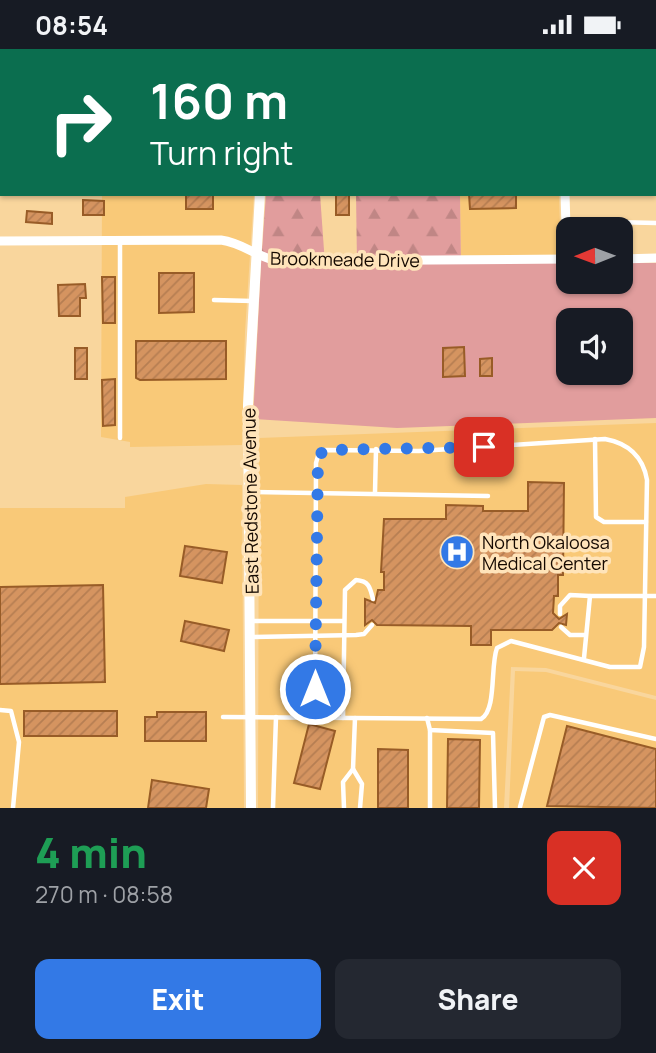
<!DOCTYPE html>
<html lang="en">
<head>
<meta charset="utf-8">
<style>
	body { margin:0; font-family:Manrope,sans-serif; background:#242831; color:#f1f3f6; height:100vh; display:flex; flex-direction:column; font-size:26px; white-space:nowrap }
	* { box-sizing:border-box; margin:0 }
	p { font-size:23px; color:#9ea1a6 }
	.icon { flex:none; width:38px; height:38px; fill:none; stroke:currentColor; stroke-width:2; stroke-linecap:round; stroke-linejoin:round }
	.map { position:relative; height:759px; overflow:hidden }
	.side { display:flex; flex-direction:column; background:#171b24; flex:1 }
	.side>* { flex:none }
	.banner { position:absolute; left:0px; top:0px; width:656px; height:147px; box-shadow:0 2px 5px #0004; background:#0b6e4f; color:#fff; overflow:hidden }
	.needle { width:46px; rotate:269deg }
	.fabs { position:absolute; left:556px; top:168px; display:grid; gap:14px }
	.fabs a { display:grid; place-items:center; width:77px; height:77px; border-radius:14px; background:#171b24; box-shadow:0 2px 5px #0004; font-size:35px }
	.pin { position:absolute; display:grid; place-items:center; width:60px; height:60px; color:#fff; margin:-30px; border-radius:14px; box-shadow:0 4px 10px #0006 }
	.me { position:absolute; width:77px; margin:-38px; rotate:0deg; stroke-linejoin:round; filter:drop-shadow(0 0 5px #0008) }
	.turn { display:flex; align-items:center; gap:24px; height:147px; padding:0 35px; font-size:32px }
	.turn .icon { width:91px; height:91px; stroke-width:2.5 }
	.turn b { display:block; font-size:49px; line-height:60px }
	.round { display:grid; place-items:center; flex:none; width:74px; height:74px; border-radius:14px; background:#242831 }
	.summary { display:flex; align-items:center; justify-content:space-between; height:119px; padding:0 35px }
	h1 { font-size:42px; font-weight:800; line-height:52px; color:#1e9e55 }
	.cta { display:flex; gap:14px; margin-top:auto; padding:14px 35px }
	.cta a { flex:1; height:80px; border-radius:14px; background:#3379e6; color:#fff; font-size:28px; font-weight:800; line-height:80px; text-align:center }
	.cta a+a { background:#242831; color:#f1f3f6 }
	.status { display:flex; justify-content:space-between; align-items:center; height:49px; padding:0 35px; background:#171b24; direction:ltr }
	.status svg { height:19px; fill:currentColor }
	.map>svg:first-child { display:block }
</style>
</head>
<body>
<div class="status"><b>08:54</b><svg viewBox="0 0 49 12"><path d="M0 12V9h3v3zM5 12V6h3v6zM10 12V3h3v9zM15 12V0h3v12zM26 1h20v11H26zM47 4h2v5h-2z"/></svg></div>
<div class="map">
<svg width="656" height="759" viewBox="0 0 656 759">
	<defs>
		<pattern id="forest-firs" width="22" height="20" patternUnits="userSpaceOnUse" patternTransform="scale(1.75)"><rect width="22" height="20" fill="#e19d9d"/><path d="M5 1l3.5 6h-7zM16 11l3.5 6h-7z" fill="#c08685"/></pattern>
		<pattern id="building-hatch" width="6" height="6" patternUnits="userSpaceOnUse" patternTransform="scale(1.75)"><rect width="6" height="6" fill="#d59460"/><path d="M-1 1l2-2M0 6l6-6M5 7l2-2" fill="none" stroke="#b67e52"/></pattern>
	</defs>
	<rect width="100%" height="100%" fill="#f9d69d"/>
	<g fill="#f9c978">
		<path d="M102 145H254L245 283 242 396 130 398V393L101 388Z"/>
		<path d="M460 145H559L561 214H461Z"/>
		<path d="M656 374V647L546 619 511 618 504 759H258L259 389Z"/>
		<path d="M206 435 242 436 244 759H0V459H125V448Z"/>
		<path d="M515 622 546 623 656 651V759H509Z"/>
	</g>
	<g fill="url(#forest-firs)">
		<path d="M0 0H253V2H2L0 94Z"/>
		<path d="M266 145H320L325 215H261Z"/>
		<path d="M356 145H460L461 214H357Z"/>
	</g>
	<path fill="#e19d9d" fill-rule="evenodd" d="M569 214V233H621V214H656V369L397 379 253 370 261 215ZM569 271H621V324H569Z"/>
	<g fill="url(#building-hatch)" stroke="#985c27" stroke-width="2">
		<rect x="186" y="145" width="27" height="15"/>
		<rect x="336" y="145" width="13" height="21"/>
		<path d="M469 145H516V159L470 160Z"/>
		<path d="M83 151 104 152V166H83Z"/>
		<path d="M27 162 52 164V175L26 173Z"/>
		<path d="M159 224H194V263L159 264Z"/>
		<path d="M102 228H115V274H103Z"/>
		<path d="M85 235 86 249H80V267H59L58 236Z"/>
		<path d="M136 292H226V330L140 331 136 329Z"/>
		<path d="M464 298 465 327 443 328V299Z"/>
		<rect x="75" y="299" width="12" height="31"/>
		<path d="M492 309V327H480V310Z"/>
		<path d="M115 330V376L103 377 102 331Z"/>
		<path d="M528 433 564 434 563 526H558V547H554L553 564 559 570 567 565 566 576 559 574 552 581H491V596H471V577L377 576 372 571 365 576V550L375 554 378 541H384V523H381L384 470H446V456L483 457V462H528Z"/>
		<path d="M185 497 227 503 222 534 180 527Z"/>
		<path d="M103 536 105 633 0 635V538Z"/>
		<path d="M185 572 229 581 224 602 181 592Z"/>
		<rect x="24" y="662" width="93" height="25"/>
		<path d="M157 663H206V692H145V668H157Z"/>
		<path d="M309 675 335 682 320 740 294 734Z"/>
		<path d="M567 677 656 700V759L547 757Z"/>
		<path d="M448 690 480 691 479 759H447Z"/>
		<path d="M378 700 408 701V759H378Z"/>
		<path d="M152 731 209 740 206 759H148Z"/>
	</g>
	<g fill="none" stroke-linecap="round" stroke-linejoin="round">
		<g stroke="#fff" stroke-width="4.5">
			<path d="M613 173 656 174"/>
			<path d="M120 191V389"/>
			<path d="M214 251 252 252"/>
			<path d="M595 390 596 468 604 473H646"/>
			<path d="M249 443 488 447"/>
			<path d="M375 443 376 400"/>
			<path d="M560 565V557L570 546 590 547"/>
			<path d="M252 572H343"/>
			<path d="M561 578 570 586H584"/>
			<path d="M252 588 356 586 364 585 372 576"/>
			<path d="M584 609 590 547H656"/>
			<path d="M0 661 11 662 19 693 13 759"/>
			<path d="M223 668 481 670C497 661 490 617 497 599L511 592 610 618H640L644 598 647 431C643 407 627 394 605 390L419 402 325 401 318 407 316 414 315 668"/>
			<path d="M343 669 345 541 356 531C369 532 370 538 373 550"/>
			<path d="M355 669 353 720 362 735 360 759"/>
			<path d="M427 669 430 681 493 684 495 759"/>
			<path d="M520 758 544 668 550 666 656 690"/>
			<path d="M273 759 276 668"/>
			<path d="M344 759 343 733 353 720"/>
			<path d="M430 759V681"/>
		</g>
		<g stroke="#fff" stroke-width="9">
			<path d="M562 0V2"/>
			<path d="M565 145 567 210"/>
			<path d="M0 192 221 191C243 194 255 207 277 212L569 210"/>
			<path d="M621 210 656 209"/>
		</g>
		<g stroke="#fff" stroke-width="10">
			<path d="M258 0V2"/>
			<path d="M251 759 248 356 260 145"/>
		</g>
	</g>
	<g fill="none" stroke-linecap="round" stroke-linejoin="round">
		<path stroke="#3379e6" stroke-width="12" stroke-dasharray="0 21.6" d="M315 640 318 407 325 401 484 398"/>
	</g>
	<defs>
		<g id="hospital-disc" transform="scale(1.75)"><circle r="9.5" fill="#3379e6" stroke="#ffe4ba"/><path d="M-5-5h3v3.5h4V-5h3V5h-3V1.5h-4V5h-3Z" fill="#fff"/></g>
	</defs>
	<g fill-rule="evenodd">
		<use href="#hospital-disc" x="457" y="503"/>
	</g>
	<g text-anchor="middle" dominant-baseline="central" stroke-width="7" stroke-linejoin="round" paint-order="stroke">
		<g font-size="18" fill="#150900" stroke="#ffe4ba">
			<text transform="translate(345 210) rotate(1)">Brookmeade Drive</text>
			<text transform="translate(250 452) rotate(-91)">East Redstone Avenue</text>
		</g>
		<g font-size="18" fill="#150900" stroke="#ffe4ba" text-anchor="start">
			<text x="482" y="493">North Okaloosa<tspan x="482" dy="21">Medical Center</tspan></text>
		</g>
	</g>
</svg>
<div class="fabs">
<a><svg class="needle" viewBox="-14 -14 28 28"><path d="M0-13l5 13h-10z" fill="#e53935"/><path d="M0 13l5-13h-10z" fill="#9ea1a6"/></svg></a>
<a><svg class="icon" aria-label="sound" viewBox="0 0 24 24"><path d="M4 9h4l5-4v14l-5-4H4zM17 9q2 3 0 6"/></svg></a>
</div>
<div class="pin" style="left:484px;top:398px;background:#d93025"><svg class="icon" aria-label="arrive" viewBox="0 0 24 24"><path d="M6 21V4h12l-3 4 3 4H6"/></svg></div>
<svg class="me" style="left:315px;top:640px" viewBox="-20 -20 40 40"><circle r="17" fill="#3379e6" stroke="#fff" stroke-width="3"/><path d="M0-11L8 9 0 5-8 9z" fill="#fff"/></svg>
<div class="banner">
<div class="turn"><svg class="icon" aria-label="right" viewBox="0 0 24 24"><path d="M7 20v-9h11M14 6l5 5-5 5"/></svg><div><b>160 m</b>Turn right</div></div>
</div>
</div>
<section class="side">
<div class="summary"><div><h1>4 min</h1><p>270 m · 08:58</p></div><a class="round" style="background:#d93025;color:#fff"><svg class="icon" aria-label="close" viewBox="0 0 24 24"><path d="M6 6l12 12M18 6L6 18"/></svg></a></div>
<div class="cta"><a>Exit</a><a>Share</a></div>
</section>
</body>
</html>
